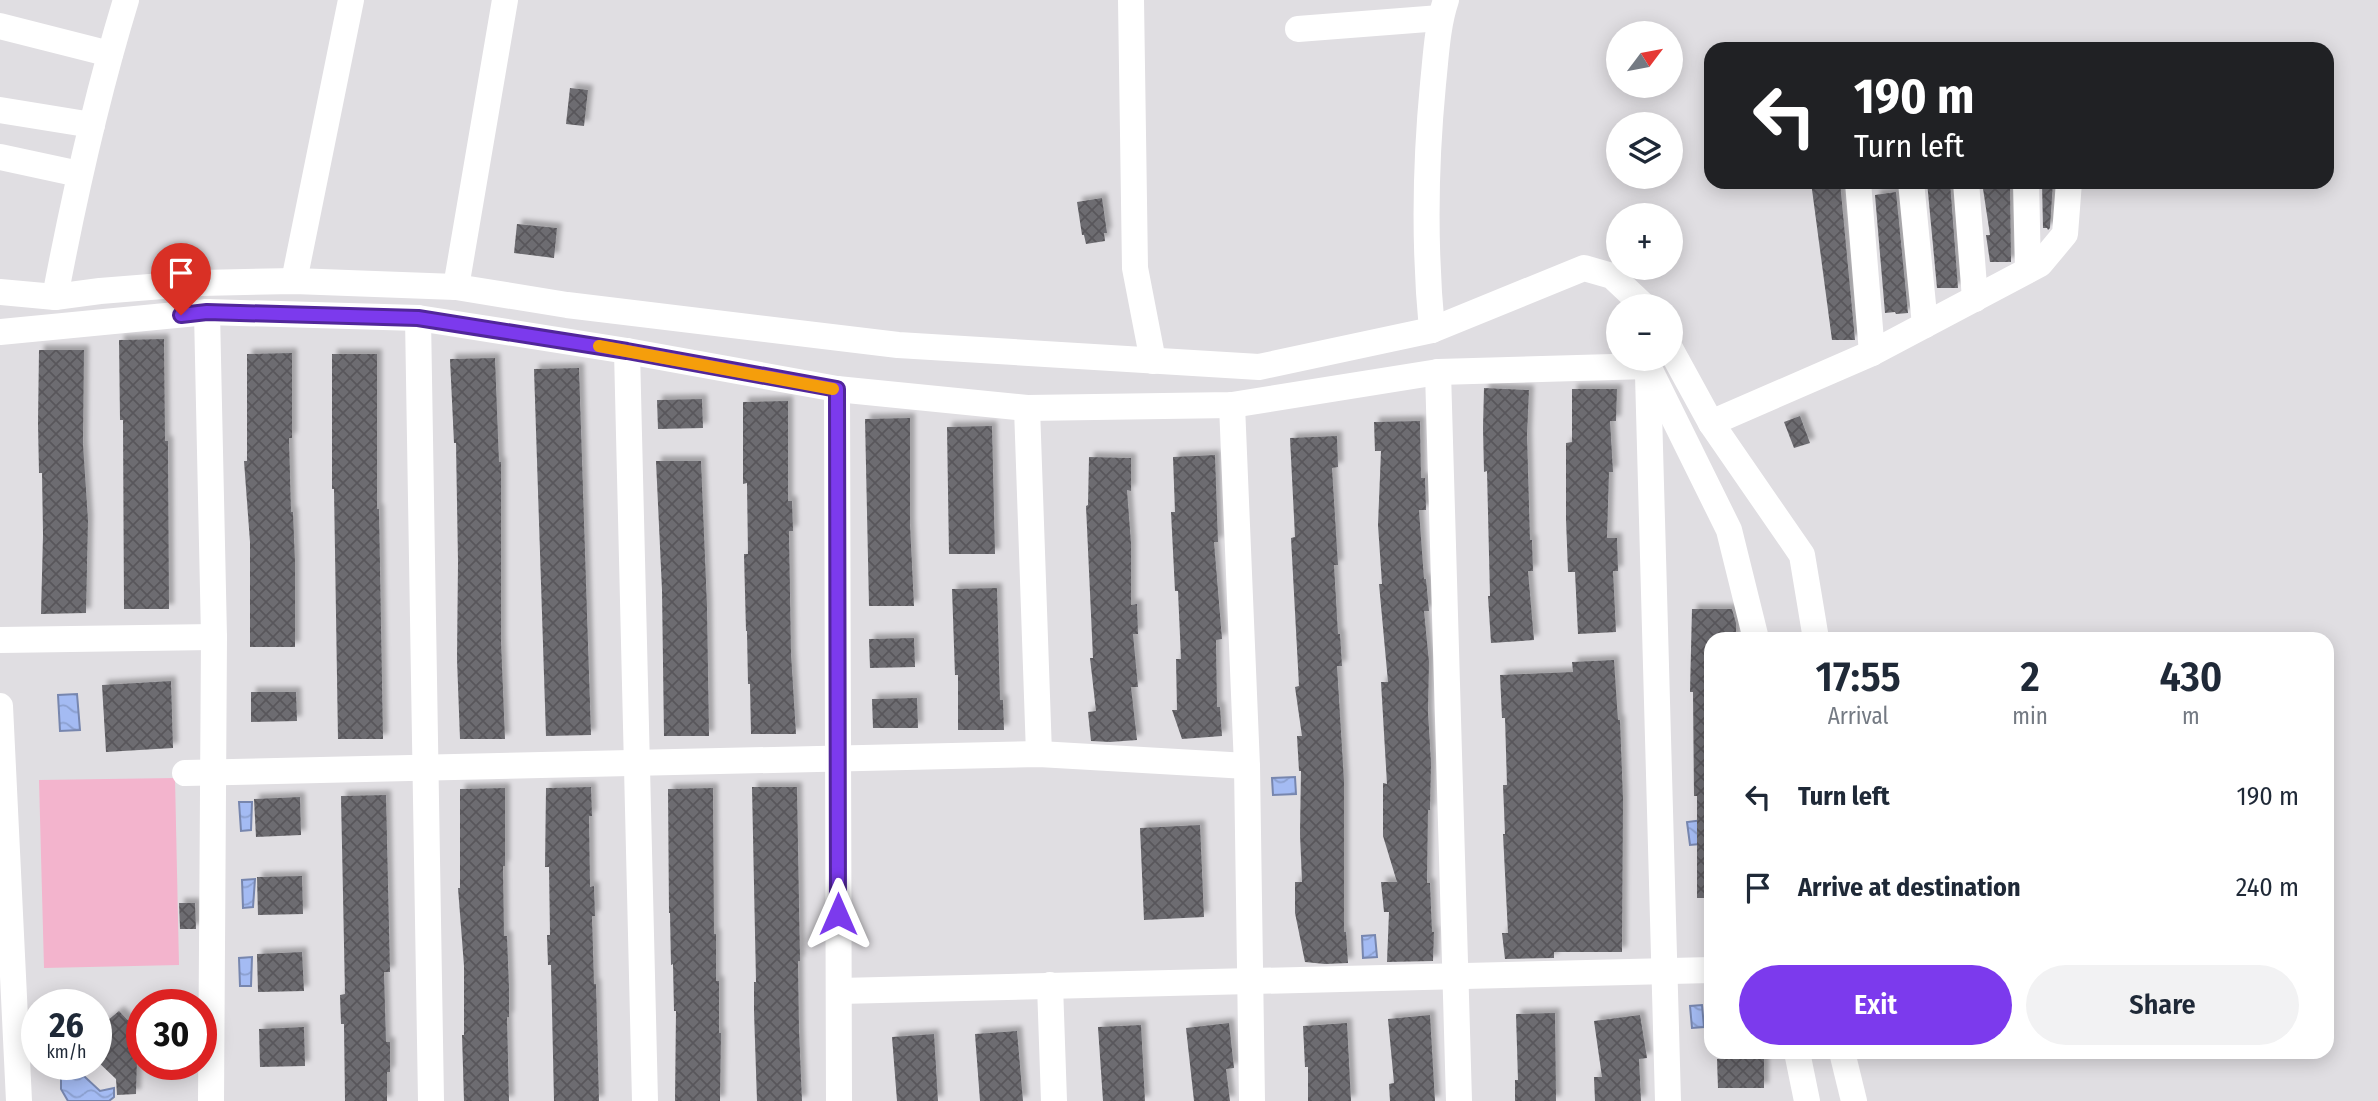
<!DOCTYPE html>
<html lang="en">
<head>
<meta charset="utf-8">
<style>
	body { margin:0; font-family:"Fira Sans Condensed",sans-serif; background:#f2f2f3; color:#1f2937; height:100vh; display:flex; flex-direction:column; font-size:26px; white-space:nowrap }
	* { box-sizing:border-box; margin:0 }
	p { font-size:23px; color:#747a83 }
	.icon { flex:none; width:38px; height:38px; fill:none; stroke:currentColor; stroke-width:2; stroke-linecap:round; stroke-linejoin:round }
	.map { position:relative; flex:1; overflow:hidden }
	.sheet { position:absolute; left:1704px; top:632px; width:630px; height:427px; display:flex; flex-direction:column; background:#fff; border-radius:21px; box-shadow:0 4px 18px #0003 }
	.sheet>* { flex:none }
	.banner { position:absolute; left:1704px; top:42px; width:630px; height:147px; border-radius:21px; box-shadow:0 4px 18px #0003; background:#202124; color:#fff; overflow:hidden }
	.needle { width:46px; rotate:58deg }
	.tools { position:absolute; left:1606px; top:21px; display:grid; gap:14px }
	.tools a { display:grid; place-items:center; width:77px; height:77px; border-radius:50%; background:#fff; box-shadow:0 4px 18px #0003; font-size:35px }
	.speed { position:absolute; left:21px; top:989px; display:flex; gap:14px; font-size:35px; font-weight:700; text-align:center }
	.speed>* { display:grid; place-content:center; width:91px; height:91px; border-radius:50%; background:#fff; box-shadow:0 4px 18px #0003; line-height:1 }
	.speed small { font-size:18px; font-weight:400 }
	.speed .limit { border:10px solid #d22; background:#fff; color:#111 }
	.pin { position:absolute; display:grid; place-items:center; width:60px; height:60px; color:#fff; margin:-72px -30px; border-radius:50% 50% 50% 0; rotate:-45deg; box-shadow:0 0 7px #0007 }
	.pin .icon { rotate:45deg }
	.me { position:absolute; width:77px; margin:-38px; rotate:0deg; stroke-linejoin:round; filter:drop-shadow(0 0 5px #0008) }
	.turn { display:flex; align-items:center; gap:24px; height:147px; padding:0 35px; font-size:32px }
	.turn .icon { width:91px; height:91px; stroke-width:2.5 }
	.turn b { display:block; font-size:49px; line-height:60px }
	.eta { display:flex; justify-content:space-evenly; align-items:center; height:119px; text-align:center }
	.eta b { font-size:42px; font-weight:600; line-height:49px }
	.action { display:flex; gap:14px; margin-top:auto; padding:14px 35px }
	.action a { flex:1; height:80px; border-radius:42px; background:#7c3aed; color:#fff; font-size:28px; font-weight:600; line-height:80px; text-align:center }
	.action a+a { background:#f2f2f3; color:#1f2937 }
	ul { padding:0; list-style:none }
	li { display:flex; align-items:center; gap:21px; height:91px; padding:0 35px }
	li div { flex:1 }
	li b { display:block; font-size:26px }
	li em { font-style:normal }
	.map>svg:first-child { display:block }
</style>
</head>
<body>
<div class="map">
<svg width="2378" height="1101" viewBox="0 0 2378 1101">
	<defs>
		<pattern id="water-waves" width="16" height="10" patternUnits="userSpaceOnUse" patternTransform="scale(1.75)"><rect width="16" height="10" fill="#a4bbf3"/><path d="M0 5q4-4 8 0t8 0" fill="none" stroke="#8ca0cf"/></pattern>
		<pattern id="building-cross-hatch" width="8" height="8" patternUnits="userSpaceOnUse" patternTransform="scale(1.75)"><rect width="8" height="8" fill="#6d6c71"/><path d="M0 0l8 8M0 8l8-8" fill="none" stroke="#58575b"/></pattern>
		<filter id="shadow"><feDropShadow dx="5" dy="-5" stdDeviation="2" flood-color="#0004"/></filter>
	</defs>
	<rect width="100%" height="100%" fill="#e0dee2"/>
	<path fill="#f3b4cd" d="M175 778 179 965 44 968 39 780Z"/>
	<g fill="url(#water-waves)" stroke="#7786ae" stroke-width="2">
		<path d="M77 694 80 730 60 731 58 695Z"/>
		<path d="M1295 777 1296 794 1273 795 1272 778Z"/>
		<path d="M239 802H252L251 830 241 831Z"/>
		<path d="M1704 820 1700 844 1690 845 1687 822Z"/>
		<path d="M255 879 253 907 243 908 242 880Z"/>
		<path d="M1375 935 1377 957 1363 958 1362 936Z"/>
		<path d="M252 957 251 986H240L239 958Z"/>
		<path d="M1702 1005 1704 1027 1692 1028 1690 1006Z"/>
		<path d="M61 1064H71L100 1091 114 1088V1097L109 1101H68L61 1089Z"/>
	</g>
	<g fill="url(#building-cross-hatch)" filter="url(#shadow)">
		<path d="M570 88 588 90 584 126 566 124Z"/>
		<path d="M1811 182H1840L1855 340H1832Z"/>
		<path d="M1927 182H1950L1958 288H1937Z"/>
		<path d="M1982 182H2010L2011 262H1990L1986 235H1990Z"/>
		<path d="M2042 182H2053L2050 228 2048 230 2047 228H2043Z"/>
		<path d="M1896 192 1908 313 1896 314 1895 312 1885 313 1875 195Z"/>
		<path d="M1102 198 1107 233H1104L1105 241 1086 244 1084 235H1082L1077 202Z"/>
		<path d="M517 224 557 228 554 258 514 253Z"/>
		<path d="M164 339 165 441H168L169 609H124L123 420H120L119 340Z"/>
		<path d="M39 350H84L83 444 88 520 86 613 41 614 43 535 42 473H39L38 423Z"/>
		<path d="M292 353V438H289L291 512H293L295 562V647H250V542L244 461H247V354Z"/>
		<path d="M332 354H377V509H379L383 739H338L334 489H332Z"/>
		<path d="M495 358 499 462H501V641L505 739H460L457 659 458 562 456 443H454L450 359Z"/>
		<path d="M579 368 591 735 546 736 534 369Z"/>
		<path d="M1484 388 1529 390 1527 435 1530 540H1532L1533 571H1528L1534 640 1491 643 1488 596H1490L1487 471 1484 472 1483 428Z"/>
		<path d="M1572 389H1617L1616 421H1610L1613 472H1609L1607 538H1617L1618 571H1613L1616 632 1578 634 1575 572H1568L1566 519V443L1572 442Z"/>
		<path d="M702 399 703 428 658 429 657 400Z"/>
		<path d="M788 401V501H792L793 531H789L791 654 796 734H751L750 684H748L747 631H746L744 554H748L747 483 743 484V402Z"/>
		<path d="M1800 416 1810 443 1794 448 1784 422Z"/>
		<path d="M910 418V524L914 606H869L865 419Z"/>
		<path d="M1420 421 1421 478H1425L1426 510H1419L1424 579H1426L1429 611H1424L1429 662 1428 712 1431 763 1430 810H1428L1427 883H1430L1432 932H1434L1433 961 1387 962 1389 912H1384L1381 882H1397L1383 836V783L1387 784 1381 682H1388L1379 584H1382L1378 525 1381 451H1375L1374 422Z"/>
		<path d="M992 426 995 554H949L947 427Z"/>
		<path d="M1337 436 1338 467 1332 468 1338 565H1334L1338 634H1340L1342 666H1337L1344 781V932H1346L1348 963 1325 964 1305 962 1295 913V882H1302L1300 834 1301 771H1299L1297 736H1302L1295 687 1299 686 1291 538 1295 537 1290 438Z"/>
		<path d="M1215 455 1218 542H1214L1222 639 1216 640 1217 707H1220L1222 736 1182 739 1172 710H1177L1176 659H1181L1178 591H1175L1171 512H1175L1173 457Z"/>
		<path d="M1089 457 1131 458V491L1127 490 1131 543V605L1137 604 1138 634H1133L1138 687H1131L1137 740 1110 742 1091 741 1088 712 1096 711 1090 658H1093L1086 506 1088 505Z"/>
		<path d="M656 461H701L707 606 709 736H664L662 590Z"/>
		<path d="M997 588 1000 700H1003L1004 730H958V675H955L952 589Z"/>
		<path d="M1692 609H1732L1736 623V639H1712V898H1697V796H1694L1693 692H1690Z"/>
		<path d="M914 638 915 667 870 668 869 639Z"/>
		<path d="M1614 660 1618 720H1620L1623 799 1622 952H1554V958L1505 959 1502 933H1508L1503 834H1505L1503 785H1507L1505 718H1502L1500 675 1573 672 1572 662Z"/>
		<path d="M171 681 173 748 106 752 102 685Z"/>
		<path d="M251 692H296L297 721 251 722Z"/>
		<path d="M917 698 918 728H873L872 699Z"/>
		<path d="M591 787 592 816H589L590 887 594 886 595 916H592L594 984H596L599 1101H554L551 965H548L547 935H550L549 867H545L546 788Z"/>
		<path d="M752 787H797L800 961H798L799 1030 802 1101H757L754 1011V982H756Z"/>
		<path d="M505 788V866H503L504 936H507L509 988V1017H507L509 1101H464L462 1035H464V966L458 888H460V789Z"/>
		<path d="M713 788 714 934H716V981H719V1033H721L720 1101H675L676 1011H674L673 964 671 965 670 913H669L668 789Z"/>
		<path d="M386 795 390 972H384L386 1042H390V1072H387V1101H345L344 1024H341L340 995 345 994 341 796Z"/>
		<path d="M300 797 301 835 256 837 254 799Z"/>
		<path d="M1200 825 1204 917 1144 920 1140 828Z"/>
		<path d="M302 876 303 914 258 915 257 877Z"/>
		<path d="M179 903H195L196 929H180Z"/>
		<path d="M302 952 304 991 258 992 257 954Z"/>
		<path d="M119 1011 142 1035V1054L137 1059 136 1094 117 1095 116 1079 96 1060V1030Z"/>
		<path d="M1555 1013 1556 1101H1515V1080H1518L1516 1014Z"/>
		<path d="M1430 1015 1435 1101H1390L1389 1084 1394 1083 1388 1019Z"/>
		<path d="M1640 1015 1647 1058 1639 1059 1641 1101H1595L1594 1077H1602L1594 1021Z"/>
		<path d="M1229 1023 1234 1068 1226 1069 1230 1101H1194L1186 1028Z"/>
		<path d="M1347 1023 1351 1101H1308V1067H1305L1303 1026Z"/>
		<path d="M1141 1025 1145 1101H1103L1098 1027Z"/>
		<path d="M304 1027 305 1066 260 1067 259 1029Z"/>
		<path d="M1017 1031 1023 1101H980L975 1034Z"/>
		<path d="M934 1034 938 1101H897L892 1037Z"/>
		<path d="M1764 1058V1088H1718L1717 1059Z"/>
	</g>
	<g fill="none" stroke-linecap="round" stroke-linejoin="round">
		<g stroke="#fff" stroke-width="26">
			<path d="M1131 0 1135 268 1153 361"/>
			<path d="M0 26 110 54"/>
			<path d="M1298 29 1440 18"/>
			<path d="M0 110 92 125"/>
			<path d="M0 157 79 174"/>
			<path d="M1858 182 1872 353"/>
			<path d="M1911 182 1925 325"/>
			<path d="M1966 182 1975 299"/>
			<path d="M2026 182 2028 270"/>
			<path d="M294 281 351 0"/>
			<path d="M456 287 505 0"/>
			<path d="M0 292 55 297 100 291 200 283 294 281 456 287 567 305 898 345 1259 367 1432 330 1584 268 1612 276 1644 306"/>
			<path d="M55 297C74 197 96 98 126 0"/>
			<path d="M207 312 214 637 211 1101"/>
			<path d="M418 318 431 1101"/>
			<path d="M1432 330C1424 247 1425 167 1433 84 1436 56 1437 27 1446 0"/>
			<path d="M0 332 207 312 418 318 627 351 837 389 1027 408 1232 405 1438 372 1648 366 1729 530 1756 639"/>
			<path d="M1671 350 1711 423 1802 555 1816 639"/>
			<path d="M627 351 645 1101"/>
			<path d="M1438 372 1459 1101"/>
			<path d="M1648 375 1668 1101"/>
			<path d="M837 389 839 1101"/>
			<path d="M1232 405 1247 766 1252 1101"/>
			<path d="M1027 408 1039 754"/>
			<path d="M1711 423 1872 353 2040 264 2065 234 2069 182"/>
			<path d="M0 640 214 637"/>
			<path d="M0 706 19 1101"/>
			<path d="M185 773 1039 754 1247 766"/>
			<path d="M1050 985 1054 1101"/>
			<path d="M839 991 1712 970"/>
			<path d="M1797 1052 1807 1101"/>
			<path d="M1842 1052 1854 1101"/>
		</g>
	</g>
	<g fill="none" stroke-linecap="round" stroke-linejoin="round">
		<g stroke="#51269a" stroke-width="18">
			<path id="route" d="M181 315 207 312 418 318 627 351 837 389 838 914"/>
		</g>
		<use href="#route" stroke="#7c3aed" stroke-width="12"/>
		<path stroke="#f59e0b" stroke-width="12" d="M599 346 833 389"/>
	</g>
</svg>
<div class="tools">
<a><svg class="needle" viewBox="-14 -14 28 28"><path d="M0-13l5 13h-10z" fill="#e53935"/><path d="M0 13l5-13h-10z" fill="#747a83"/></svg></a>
<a><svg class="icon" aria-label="layers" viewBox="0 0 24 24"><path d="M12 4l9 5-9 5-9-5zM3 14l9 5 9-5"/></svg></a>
<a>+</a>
<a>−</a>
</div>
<div class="speed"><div>26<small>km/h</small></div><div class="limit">30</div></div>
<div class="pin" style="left:181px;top:315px;background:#d93025"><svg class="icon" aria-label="arrive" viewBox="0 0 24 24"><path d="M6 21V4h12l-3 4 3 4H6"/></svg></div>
<svg class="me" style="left:838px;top:914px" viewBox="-20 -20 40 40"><path d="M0-17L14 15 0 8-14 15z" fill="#7c3aed" stroke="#fff" stroke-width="4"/></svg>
<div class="banner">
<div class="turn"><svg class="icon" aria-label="left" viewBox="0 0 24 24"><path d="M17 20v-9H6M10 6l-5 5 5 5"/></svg><div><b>190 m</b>Turn left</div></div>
</div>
<section class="sheet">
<div class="eta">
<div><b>17:55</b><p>Arrival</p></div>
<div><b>2</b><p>min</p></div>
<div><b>430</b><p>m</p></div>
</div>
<ul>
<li><svg class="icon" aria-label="left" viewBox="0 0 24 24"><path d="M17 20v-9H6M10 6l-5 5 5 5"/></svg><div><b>Turn left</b></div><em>190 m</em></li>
<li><svg class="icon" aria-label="arrive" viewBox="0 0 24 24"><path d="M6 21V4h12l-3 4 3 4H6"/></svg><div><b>Arrive at destination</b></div><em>240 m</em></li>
</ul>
<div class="action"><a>Exit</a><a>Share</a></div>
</section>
</div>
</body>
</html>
